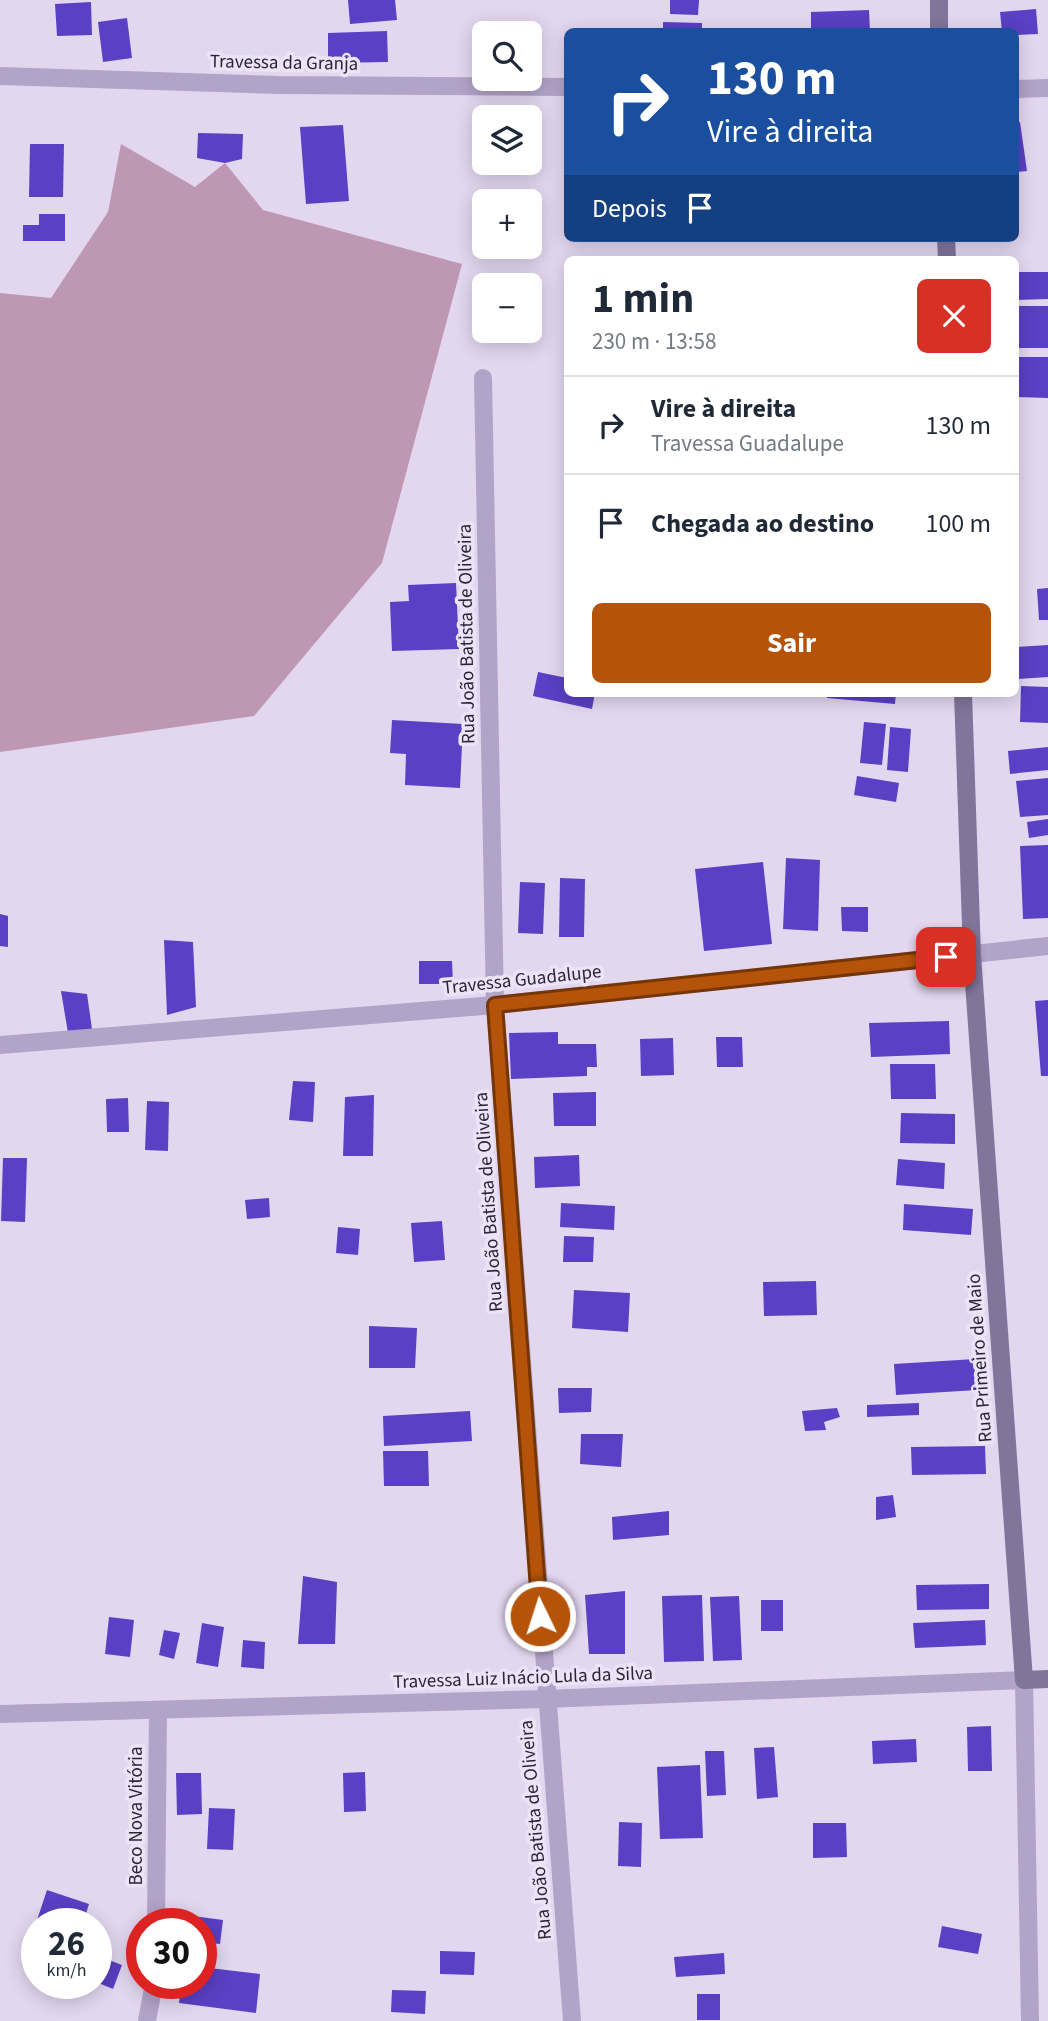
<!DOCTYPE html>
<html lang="pt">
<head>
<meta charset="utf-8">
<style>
	body { margin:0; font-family:"Source Sans 3",sans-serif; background:#f2f2f3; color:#1f2937; height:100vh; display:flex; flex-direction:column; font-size:26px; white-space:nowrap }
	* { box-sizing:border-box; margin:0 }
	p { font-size:23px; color:#747a83 }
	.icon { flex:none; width:38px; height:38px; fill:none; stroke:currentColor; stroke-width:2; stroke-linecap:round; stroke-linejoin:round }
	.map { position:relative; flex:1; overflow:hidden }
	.drawer { position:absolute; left:564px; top:256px; width:455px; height:441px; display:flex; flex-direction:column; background:#fff; border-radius:10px; box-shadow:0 4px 18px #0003 }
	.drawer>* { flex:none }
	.banner { position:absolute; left:564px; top:28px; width:455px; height:214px; border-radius:10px; box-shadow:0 4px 18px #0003; background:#1a4fa0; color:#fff; overflow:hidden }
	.controls { position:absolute; left:472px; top:21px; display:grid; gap:14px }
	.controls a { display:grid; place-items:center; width:70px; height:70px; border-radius:10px; background:#fff; box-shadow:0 4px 18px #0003; font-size:35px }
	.speed { position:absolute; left:21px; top:1908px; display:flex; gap:14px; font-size:35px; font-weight:700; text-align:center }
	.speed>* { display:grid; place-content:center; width:91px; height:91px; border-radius:50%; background:#fff; box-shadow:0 4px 18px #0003; line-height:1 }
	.speed small { font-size:18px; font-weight:400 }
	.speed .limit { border:10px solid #d22; background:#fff; color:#111 }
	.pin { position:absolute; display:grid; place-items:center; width:60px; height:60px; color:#fff; margin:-30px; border-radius:14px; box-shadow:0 4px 10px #0006 }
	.me { position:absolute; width:77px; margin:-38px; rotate:356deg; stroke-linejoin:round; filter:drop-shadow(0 0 5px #0008) }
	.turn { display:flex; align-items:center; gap:24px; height:147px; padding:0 28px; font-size:32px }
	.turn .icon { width:91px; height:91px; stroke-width:2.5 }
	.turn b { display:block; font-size:49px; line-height:60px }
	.then { display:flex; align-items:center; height:66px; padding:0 28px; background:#0003; gap:14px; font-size:26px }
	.round { display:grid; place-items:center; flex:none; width:74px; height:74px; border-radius:10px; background:#f2f2f3 }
	.headline { display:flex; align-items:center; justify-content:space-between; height:119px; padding:0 28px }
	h1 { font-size:42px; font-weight:700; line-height:52px }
	.primary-button { display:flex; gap:14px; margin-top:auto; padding:14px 28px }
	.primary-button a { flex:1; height:80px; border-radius:10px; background:#b45309; color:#fff; font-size:28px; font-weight:700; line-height:80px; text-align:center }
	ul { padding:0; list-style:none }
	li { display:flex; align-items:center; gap:21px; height:98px; padding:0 28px; border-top:2px solid #e0e1e3 }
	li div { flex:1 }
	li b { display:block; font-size:26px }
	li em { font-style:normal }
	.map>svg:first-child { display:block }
</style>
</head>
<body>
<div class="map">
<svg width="1048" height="2021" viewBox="0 0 1048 2021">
	<rect width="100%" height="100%" fill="#e3d7f0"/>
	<path fill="#be97b3" d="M121 144 195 187 225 163 263 210 462 264 382 563 254 716 0 752V293L51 298 108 212Z"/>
	<g fill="#5940c4">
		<path d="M348 0H395L397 20 350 24Z"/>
		<path d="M670 0H699L698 15 670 14Z"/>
		<path d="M91 2 92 35 57 36 55 4Z"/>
		<path d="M1036 9 1038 34 1015 35V32H1002L1000 12Z"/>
		<path d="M869 10 870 32H811V12Z"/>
		<path d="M127 18 132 58 103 62 98 22Z"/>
		<path d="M663 22 702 23V32H663Z"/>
		<path d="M387 31 388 62 328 63V33Z"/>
		<path d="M1015 122H1020L1027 171 1015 172Z"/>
		<path d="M343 125 349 201 306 204 300 127Z"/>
		<path d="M198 133 243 134 242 159 225 163 197 158Z"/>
		<path d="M30 144H64L63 197H29Z"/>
		<path d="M39 214H65V241H23V225H39Z"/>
		<path d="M1015 272H1048V299L1015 300Z"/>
		<rect x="1015" y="306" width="33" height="42"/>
		<path d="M1015 357H1048V398L1015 397Z"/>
		<path d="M456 583 459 649 392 651 390 602 409 601 408 585Z"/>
		<path d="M1048 588V620H1039L1037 589Z"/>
		<path d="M1048 645V677L1018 679 1015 647Z"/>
		<path d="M538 672 567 678V693H595L592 709 533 696Z"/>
		<path d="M1021 686 1048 687V723L1020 722Z"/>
		<path d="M827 693H896L895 704 827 698Z"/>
		<path d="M392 720 463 724 460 788 405 785 406 754 390 753Z"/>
		<path d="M864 722 886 724 882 765 860 763Z"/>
		<path d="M890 727 911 729 908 772 887 770Z"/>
		<path d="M1048 747V770L1010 774 1008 751Z"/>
		<path d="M857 776 899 783 896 802 854 795Z"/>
		<path d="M1048 778V815L1020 817 1016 781Z"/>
		<path d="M1048 819V835L1029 838 1027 822Z"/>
		<path d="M1048 845V918L1023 919 1020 846Z"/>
		<path d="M786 858 820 860 818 931 783 929Z"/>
		<path d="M763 862 772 944 704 951 695 869Z"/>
		<path d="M560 878 585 879 584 937H559Z"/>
		<path d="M520 882 545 883 543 934 518 933Z"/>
		<path d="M841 907H868V932L842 931Z"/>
		<path d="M0 914 8 916V947L0 946Z"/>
		<path d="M164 940 193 942 196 1007 167 1015Z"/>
		<path d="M419 961H452L453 984H419Z"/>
		<path d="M61 991 87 994 92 1029 68 1033Z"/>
		<path d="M1048 1000V1076H1041L1035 1001Z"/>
		<path d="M949 1021 950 1054 871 1057 869 1023Z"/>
		<path d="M558 1032V1044H596L597 1067H587V1076L511 1079 509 1033Z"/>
		<path d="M716 1037H742L743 1067H717Z"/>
		<path d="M673 1038 674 1075 641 1076 640 1039Z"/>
		<path d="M890 1064H935L936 1099H891Z"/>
		<path d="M293 1081 315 1082 313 1122 289 1120Z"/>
		<path d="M596 1092V1126H554L553 1093Z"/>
		<path d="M374 1095 373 1156H343L345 1097Z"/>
		<path d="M128 1098 129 1132H107L106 1099Z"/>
		<path d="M147 1101 169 1102 168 1151 145 1150Z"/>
		<path d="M901 1113 955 1114V1144L900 1143Z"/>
		<path d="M579 1155 580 1186 535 1188 534 1157Z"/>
		<path d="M3 1158H27L25 1222 1 1221Z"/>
		<path d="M898 1159 945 1163 944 1189 896 1185Z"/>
		<path d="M269 1198 270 1217 247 1219 245 1200Z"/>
		<path d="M561 1203 615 1206 614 1230 560 1227Z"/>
		<path d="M904 1204 973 1209 971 1235 903 1230Z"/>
		<path d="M442 1221 445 1260 414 1262 411 1223Z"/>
		<path d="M338 1227 360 1229 358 1255 336 1253Z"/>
		<path d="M564 1236 594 1237 593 1262H563Z"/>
		<path d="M816 1281 817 1315 764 1316 763 1282Z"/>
		<path d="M574 1290 630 1293 628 1332 572 1328Z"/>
		<path d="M369 1326 417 1328 415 1368H369Z"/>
		<path d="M975 1359 977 1390 896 1395 894 1364Z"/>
		<path d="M558 1388H592L591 1412 559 1413Z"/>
		<path d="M919 1403V1415L867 1417V1405Z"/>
		<path d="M837 1408 840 1417 824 1422 826 1430 805 1431 802 1411Z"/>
		<path d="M470 1411 472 1441 384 1446 383 1416Z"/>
		<path d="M581 1434H623L621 1467 580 1464Z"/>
		<path d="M985 1446 986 1474 912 1475 911 1447Z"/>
		<path d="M383 1451H428L429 1486H384Z"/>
		<path d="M893 1495 896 1517 876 1520V1497Z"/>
		<path d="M669 1511V1535L613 1540 612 1517Z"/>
		<path d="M303 1576 337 1582 335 1644H298Z"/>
		<path d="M989 1584V1609L917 1610 916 1585Z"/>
		<path d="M625 1591V1654H589L585 1595Z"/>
		<path d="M702 1595 704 1661 664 1662 662 1596Z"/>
		<path d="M739 1596 742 1660 713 1661 710 1597Z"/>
		<rect x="761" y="1600" width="22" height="31"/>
		<path d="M109 1617 134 1620 130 1657 105 1654Z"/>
		<path d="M985 1620 986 1645 915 1648 913 1623Z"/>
		<path d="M202 1623 224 1627 218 1667 196 1663Z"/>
		<path d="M164 1630 180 1633 174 1659 159 1655Z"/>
		<path d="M243 1640 265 1642 264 1669 241 1667Z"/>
		<path d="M991 1726 992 1771H968L967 1727Z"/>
		<path d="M916 1739 917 1762 873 1764 872 1741Z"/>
		<path d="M774 1747 778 1797 757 1799 754 1748Z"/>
		<path d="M705 1751H724L726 1795 707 1796Z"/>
		<path d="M700 1765 703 1838 660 1839 657 1767Z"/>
		<path d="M365 1772 366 1811 344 1812 343 1773Z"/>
		<path d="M176 1773H201L202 1814 177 1815Z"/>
		<path d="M209 1808 235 1809 233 1850 207 1849Z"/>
		<path d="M619 1822 642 1823 641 1867 618 1866Z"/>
		<path d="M813 1823H846L847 1857 813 1858Z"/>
		<path d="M47 1890 89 1904 83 1923H46L37 1920Z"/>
		<path d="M193 1916 223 1920 220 1944 201 1942V1923H192Z"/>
		<path d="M942 1926 982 1934 978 1954 938 1947Z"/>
		<path d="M440 1951 475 1952 474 1975 440 1974Z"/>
		<path d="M724 1953 725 1974 676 1977 674 1957Z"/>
		<path d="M96 1955 122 1965 113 1989 96 1982Z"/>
		<path d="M201 1967 260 1974 256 2013 179 2003 181 1983H201Z"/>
		<path d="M392 1990 426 1991 425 2014 391 2012Z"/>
		<rect x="697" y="1994" width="23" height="26"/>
	</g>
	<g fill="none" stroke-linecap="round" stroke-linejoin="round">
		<g stroke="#b2a3c8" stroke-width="18">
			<path d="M0 76 279 85 567 87"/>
			<path d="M1015 89 1048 88"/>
			<path d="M483 378 495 1005 572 2021"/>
			<path d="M0 1045 495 1005 1048 946"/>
			<path d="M0 1714 546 1699 1024 1680 1030 2021"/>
			<path d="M156 1923 158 1710"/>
			<path d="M147 2021 154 1983"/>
		</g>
		<g stroke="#81759b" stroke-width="18">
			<path d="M939 0V32"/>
			<path d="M946 238 947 259"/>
			<path d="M963 693 972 955 1024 1680 1048 1679"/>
		</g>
	</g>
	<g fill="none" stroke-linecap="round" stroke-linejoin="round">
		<g stroke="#753606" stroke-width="18">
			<path id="route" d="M540 1616 495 1005 946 957"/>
		</g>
		<use href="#route" stroke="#b45309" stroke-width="12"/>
	</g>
	<g text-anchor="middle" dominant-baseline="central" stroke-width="7" stroke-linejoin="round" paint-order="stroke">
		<g font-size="19" fill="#292533" stroke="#ede3f8">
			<text transform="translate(284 63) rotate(1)">Travessa da Granja</text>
			<text transform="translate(467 634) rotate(-91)">Rua João Batista de Oliveira</text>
			<text transform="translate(522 980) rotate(-6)">Travessa Guadalupe</text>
			<text transform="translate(489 1202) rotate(-94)">Rua João Batista de Oliveira</text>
			<text transform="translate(980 1358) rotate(-94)">Rua Primeiro de Maio</text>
			<text transform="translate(523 1678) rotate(-2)">Travessa Luiz Inácio Lula da Silva</text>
			<text transform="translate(136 1816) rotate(-90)">Beco Nova Vitória</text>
			<text transform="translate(536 1830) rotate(-95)">Rua João Batista de Oliveira</text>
		</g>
	</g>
</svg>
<div class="controls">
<a><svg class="icon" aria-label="search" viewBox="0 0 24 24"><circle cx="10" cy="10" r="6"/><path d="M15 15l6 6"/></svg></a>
<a><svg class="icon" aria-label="layers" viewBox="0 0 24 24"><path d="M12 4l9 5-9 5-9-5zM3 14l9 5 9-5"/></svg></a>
<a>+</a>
<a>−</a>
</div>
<div class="speed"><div>26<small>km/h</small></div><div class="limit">30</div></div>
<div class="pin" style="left:946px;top:957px;background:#d93025"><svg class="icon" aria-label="arrive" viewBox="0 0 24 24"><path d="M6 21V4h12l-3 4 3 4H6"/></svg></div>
<svg class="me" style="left:540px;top:1616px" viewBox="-20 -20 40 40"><circle r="17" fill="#b45309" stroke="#fff" stroke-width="3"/><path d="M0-11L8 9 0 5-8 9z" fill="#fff"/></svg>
<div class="banner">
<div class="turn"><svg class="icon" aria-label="right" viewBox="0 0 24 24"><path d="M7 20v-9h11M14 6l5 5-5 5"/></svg><div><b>130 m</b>Vire à direita</div></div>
<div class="then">Depois<svg class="icon" aria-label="arrive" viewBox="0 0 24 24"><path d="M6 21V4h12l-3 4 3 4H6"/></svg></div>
</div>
<section class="drawer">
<div class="headline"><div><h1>1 min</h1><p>230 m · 13:58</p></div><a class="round" style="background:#d93025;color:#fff"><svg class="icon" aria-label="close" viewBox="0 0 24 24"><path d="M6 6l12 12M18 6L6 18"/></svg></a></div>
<ul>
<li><svg class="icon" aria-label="right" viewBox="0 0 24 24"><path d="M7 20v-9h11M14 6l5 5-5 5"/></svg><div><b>Vire à direita</b><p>Travessa Guadalupe</p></div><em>130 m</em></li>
<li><svg class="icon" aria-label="arrive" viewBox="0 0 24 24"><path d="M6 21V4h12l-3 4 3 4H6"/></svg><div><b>Chegada ao destino</b></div><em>100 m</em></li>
</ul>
<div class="primary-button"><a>Sair</a></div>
</section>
</div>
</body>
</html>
